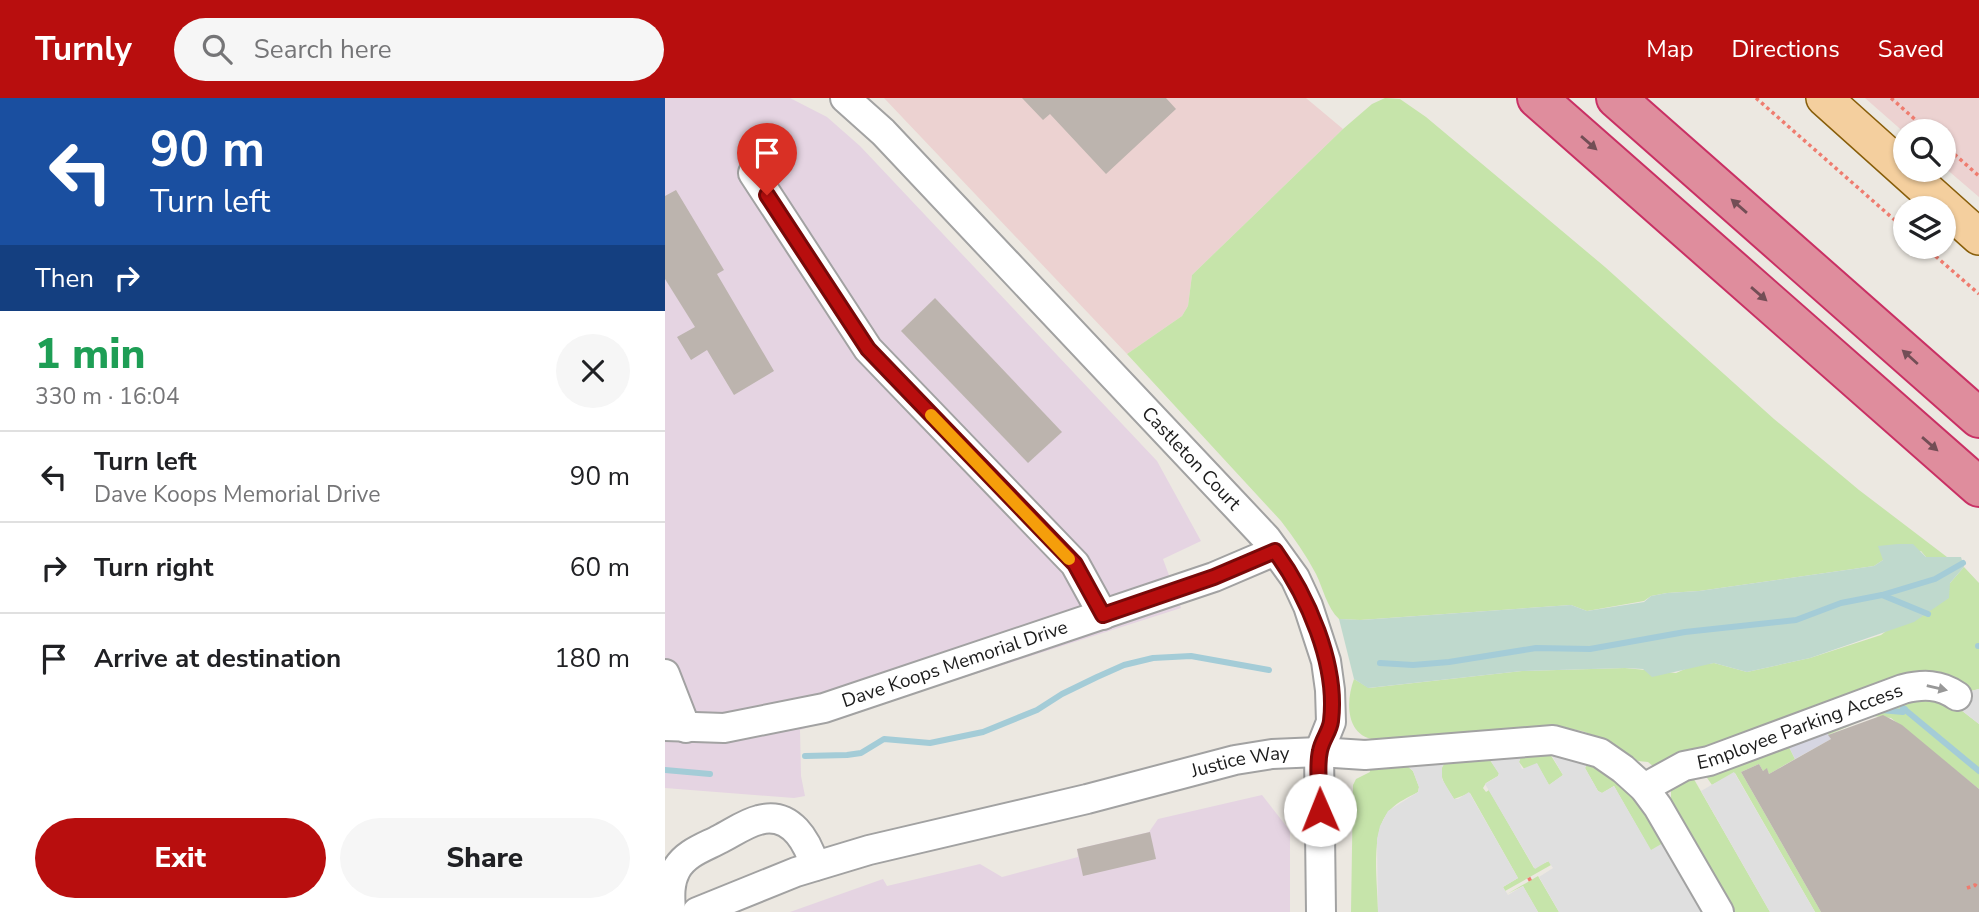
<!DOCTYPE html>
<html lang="en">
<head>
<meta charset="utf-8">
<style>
	body { margin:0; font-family:"Nunito Sans",sans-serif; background:#f6f6f6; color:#202124; height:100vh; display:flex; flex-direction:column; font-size:26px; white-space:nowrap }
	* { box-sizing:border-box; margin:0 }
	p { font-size:23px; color:#757577 }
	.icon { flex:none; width:38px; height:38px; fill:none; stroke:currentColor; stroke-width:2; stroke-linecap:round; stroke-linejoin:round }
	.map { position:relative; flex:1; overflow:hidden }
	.drawer { display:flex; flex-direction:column; background:#fff; width:665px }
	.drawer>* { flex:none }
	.guide { background:#1a4fa0; color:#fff; overflow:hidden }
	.controls { position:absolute; left:1228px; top:21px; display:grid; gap:14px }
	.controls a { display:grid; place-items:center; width:63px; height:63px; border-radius:50%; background:#fff; box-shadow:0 2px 5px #0004; font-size:35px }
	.pin { position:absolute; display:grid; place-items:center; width:60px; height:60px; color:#fff; margin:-72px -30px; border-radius:50% 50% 50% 0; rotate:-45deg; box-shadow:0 0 7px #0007 }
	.pin .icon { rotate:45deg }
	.me { position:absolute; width:77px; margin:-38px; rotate:359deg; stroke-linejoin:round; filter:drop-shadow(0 0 5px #0008) }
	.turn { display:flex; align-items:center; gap:24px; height:147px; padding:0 35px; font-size:32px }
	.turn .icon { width:91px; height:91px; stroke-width:2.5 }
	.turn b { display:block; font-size:49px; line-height:60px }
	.then { display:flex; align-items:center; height:66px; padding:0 35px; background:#0003; gap:14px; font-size:26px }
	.round { display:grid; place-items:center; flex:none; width:74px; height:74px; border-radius:37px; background:#f6f6f6 }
	.headline { display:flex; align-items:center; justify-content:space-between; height:119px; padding:0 35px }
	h1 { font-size:42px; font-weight:800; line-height:52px; color:#1e9e55 }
	.action { display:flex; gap:14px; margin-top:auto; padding:14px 35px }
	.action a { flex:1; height:80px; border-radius:42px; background:#b80e0e; color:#fff; font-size:28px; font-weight:800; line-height:80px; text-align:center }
	.action a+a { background:#f6f6f6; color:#202124 }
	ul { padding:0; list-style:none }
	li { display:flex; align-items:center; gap:21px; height:91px; padding:0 35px; border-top:2px solid #e0e0e0 }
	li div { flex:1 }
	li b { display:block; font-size:26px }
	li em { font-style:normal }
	header { display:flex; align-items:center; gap:42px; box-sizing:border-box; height:98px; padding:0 35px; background:#b80e0e; color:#fff }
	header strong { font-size:33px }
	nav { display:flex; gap:38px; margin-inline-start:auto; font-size:24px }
	.search { width:490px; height:63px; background:#f6f6f6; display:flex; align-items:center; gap:18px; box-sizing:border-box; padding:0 24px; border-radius:38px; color:#757577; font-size:26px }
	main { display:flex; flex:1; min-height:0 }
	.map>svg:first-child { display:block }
</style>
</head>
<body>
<header>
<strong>Turnly</strong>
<div class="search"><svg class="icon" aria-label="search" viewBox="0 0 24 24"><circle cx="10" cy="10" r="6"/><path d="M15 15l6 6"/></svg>Search here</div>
<nav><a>Map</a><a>Directions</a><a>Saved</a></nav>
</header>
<main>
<section class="drawer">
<div class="guide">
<div class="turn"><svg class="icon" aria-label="left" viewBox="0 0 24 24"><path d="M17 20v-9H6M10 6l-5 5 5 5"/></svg><div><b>90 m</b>Turn left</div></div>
<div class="then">Then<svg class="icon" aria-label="right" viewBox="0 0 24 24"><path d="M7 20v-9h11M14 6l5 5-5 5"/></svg></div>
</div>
<div class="headline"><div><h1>1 min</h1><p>330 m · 16:04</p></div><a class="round"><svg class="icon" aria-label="close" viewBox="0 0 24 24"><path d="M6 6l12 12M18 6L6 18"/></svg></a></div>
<ul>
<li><svg class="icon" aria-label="left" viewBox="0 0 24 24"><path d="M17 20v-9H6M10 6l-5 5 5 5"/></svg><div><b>Turn left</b><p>Dave Koops Memorial Drive</p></div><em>90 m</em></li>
<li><svg class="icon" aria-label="right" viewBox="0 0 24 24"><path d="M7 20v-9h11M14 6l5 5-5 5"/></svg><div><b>Turn right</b></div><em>60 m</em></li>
<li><svg class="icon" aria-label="arrive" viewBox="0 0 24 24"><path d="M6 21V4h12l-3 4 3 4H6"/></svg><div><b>Arrive at destination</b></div><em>180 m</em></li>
</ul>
<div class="action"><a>Exit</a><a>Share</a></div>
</section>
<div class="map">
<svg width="1314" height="814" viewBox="0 0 1314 814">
	<rect width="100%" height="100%" fill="#ece8e1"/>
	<g fill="#ecd2d1">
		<path d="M219 0H641L678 31 527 177 523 208 517 218 462 256Z"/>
		<path d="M1200 0H1314V99L1279 69V33H1241V36Z"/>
	</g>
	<g fill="#e5d4e2">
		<path d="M0 0H125L162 19 195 48 492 363 536 443 498 461 516 510 135 632 136 678 140 698 129 700 0 690Z"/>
		<path d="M597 697 625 733V814H125L218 781 222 788 315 766 337 779 413 759 412 751 484 734 493 721Z"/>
	</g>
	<g fill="#c6e4aa">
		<path d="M720 0 735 1 761 19 940 169 1109 321 1194 392 1282 459H1261L1256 453 1218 462 1209 468 1034 493 1002 495 986 498 979 503 922 513 906 507 695 522 674 521C662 510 658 490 651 476 641 457 629 440 616 423L462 256 517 218 523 208 527 177 678 31 707 6Z"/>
		<path d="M1299 469 1314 485V591L1302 594 1295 589 989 669 983 664 973 663 938 641 917 633 891 628 714 642C681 641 680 605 689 581L704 590 857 573 960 570 1011 575 1027 568 1049 565 1082 574 1145 560 1216 537 1285 485Z"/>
		<path d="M1250 594 1287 605 1314 626V691L1226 620 1208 618 1163 637 1160 631Z"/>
		<path d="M1122 645 1130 661 1104 676 1102 671 1098 673 1094 666 1076 674 1156 814H1150L1070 675 1047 687 1038 674Z"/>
		<path d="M885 656 898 677 884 687 872 666 860 672 854 664 856 658Z"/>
		<path d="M818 658 825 662 834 675 833 678 821 685 818 690 821 694 824 692 869 770 884 763 886 767 840 793 838 789 853 780 805 695 789 701C781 688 770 676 781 663Z"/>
		<path d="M923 664 971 697 999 745 986 753 949 688 937 695 933 693 920 670Z"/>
		<path d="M741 667 748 673 754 689 753 694C744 699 732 704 725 712 704 733 713 786 713 814H686L688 687 691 681 705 674 704 668Z"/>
		<path d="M1026 678 1030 683 1105 814H1070L1006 701V685Z"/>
		<path d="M873 778 894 814H873L858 788 842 796Z"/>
	</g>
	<path fill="#bfd9cd" d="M1233 446H1248L1261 459H1296L1299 469 1285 485 1284 500 1249 524 1145 560 1082 574 1049 565 987 579 978 571 960 570 857 573 703 590 689 581 674 521 696 522 906 507 922 513 979 504 986 498 1002 495 1034 493 1209 468 1218 462 1213 448Z"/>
	<g fill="#dfdfdf">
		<path d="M1314 591V626L1287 605 1302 594Z"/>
		<path d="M881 654 923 664 920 670 933 693 937 695 949 688 986 752 998 745 1065 814H894L874 779 888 770 883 763 870 771 820 686 833 678 834 676 825 662 818 658H856L854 664 857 671 872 665 884 687 898 677 887 658Z"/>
		<path d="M781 664 777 669V681L789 701H793L804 694 853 780 838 789 843 797 858 788 873 814H713L712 741 715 728 723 713 753 694 754 689 748 673 741 667Z"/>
		<path d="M1069 674 1150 814H1105L1036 693Z"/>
	</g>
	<path fill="#d6d6e2" d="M1160 631 1166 641 1130 661 1122 645Z"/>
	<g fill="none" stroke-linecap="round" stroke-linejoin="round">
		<g stroke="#a4ccd7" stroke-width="6">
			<path d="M1217 497 1263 516"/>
			<path d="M1313 548H1314"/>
			<path d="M715 565 748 567 784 564 871 550 925 551 1020 534 1131 522 1176 505 1217 497 1270 481 1298 465"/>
			<path d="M1238 610 1314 673"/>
			<path d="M1216 612 1238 614 1240 611"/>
			<path d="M140 658 182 657 196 655 219 641 265 645 318 634 372 612 397 596 432 579 459 567 488 560 526 558 604 572"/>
			<path d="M0 672 45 676"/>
		</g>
	</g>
	<g fill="#bcb4ae">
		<path d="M357 0H501L511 11 441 76 385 16 378 22Z"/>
		<path d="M11 92 59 172 52 176 109 273 69 297 42 252 26 262 12 239 30 229 0 181V98Z"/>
		<path d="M270 200 397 334 363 365 236 233Z"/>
		<path d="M1218 617 1237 627 1314 691V814H1156L1076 674 1094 666 1098 673 1102 670 1104 676 1166 641 1163 637Z"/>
		<path d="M485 734 491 761 418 778 412 751Z"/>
	</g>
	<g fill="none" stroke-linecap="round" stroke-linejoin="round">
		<g stroke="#a2a2a2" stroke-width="32">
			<g id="minor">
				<path id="s1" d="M180 0 218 34 570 407 601 440 630 480 643 508 661 563 665 592 666 624 654 654 656 814"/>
				<path d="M88 75 203 251 410 466 438 517"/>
				<path d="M0 576 21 630"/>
				<path id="s2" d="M0 628 59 630 159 610 549 479 610 453"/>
				<path id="s3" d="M979 690 1019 668 1044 663 1238 591C1258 586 1275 586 1292 598"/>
				<path d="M6 814C5 799 4 785 11 772 20 755 40 749 55 741 67 735 81 725 94 722 126 713 142 743 150 768"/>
				<path id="s4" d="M32 814 131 774 204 752 422 701 570 662 607 656 654 654 700 657 888 642 935 655 958 671 979 690 993 709 1054 814"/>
			</g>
		</g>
		<g stroke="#885e0a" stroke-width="38">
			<path id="major" d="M1159 0 1314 139"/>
		</g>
		<g stroke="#c93064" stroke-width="42">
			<g id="highway">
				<path d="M872 0 1314 389"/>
				<path d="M951 0 1314 320"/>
			</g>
		</g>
		<g stroke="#ef7c6f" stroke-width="3.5" stroke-dasharray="3.5 3.5" stroke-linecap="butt">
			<path d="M1091 0 1241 132"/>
			<path d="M1226 0 1263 33"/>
			<path d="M1279 47 1314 78"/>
			<path d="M1260 149 1314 196"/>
			<path d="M863 782 867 780"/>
			<path d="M1302 790 1310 787 1314 790"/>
		</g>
		<use href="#minor" stroke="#fff" stroke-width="28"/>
		<use href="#major" stroke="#f4cf9e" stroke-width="35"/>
		<use href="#highway" stroke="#df8d9d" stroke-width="38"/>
	</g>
	<defs><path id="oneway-solid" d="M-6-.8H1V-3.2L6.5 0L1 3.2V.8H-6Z" transform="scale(1.75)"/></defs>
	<g fill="#734e56">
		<use href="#oneway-solid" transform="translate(924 45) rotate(41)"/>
		<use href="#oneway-solid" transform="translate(1074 108) rotate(-139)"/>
		<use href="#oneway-solid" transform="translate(1094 196) rotate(41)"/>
		<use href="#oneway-solid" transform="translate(1245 259) rotate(-138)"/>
		<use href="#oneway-solid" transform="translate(1265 346) rotate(41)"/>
	</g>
	<use fill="#989898" href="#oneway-solid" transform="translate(1272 590) rotate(13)"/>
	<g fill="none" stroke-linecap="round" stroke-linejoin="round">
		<g stroke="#780909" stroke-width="18">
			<path id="route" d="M102 97 203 251 410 466 438 517 549 479 610 453C642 497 673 566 666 623 665 633 657 642 655 653 651 670 655 693 655 712"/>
		</g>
		<use href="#route" stroke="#b80e0e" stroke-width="12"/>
		<path stroke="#f59e0b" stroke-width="12" d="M266 317 404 461"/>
	</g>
	<g text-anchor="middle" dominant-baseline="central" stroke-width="7" stroke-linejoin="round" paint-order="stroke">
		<g font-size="19" fill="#1b1b1b" stroke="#fff">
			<text stroke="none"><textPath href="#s1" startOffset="500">Castleton Court</textPath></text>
			<text stroke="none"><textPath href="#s2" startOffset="299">Dave Koops Memorial Drive</textPath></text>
			<text stroke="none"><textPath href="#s3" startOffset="168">Employee Parking Access</textPath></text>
			<text stroke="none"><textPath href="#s4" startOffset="565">Justice Way</textPath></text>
		</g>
	</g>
</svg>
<div class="controls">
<a><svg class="icon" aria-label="search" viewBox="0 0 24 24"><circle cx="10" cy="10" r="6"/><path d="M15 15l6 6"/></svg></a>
<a><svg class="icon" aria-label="layers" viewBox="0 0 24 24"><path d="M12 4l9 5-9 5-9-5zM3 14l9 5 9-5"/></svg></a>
</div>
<div class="pin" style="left:102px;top:97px;background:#d93025"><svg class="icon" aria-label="arrive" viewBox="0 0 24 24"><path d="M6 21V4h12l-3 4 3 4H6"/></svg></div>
<svg class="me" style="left:655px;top:712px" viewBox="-20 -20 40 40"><circle r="19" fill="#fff"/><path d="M0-13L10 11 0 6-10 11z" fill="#b80e0e"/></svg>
</div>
</main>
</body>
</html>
